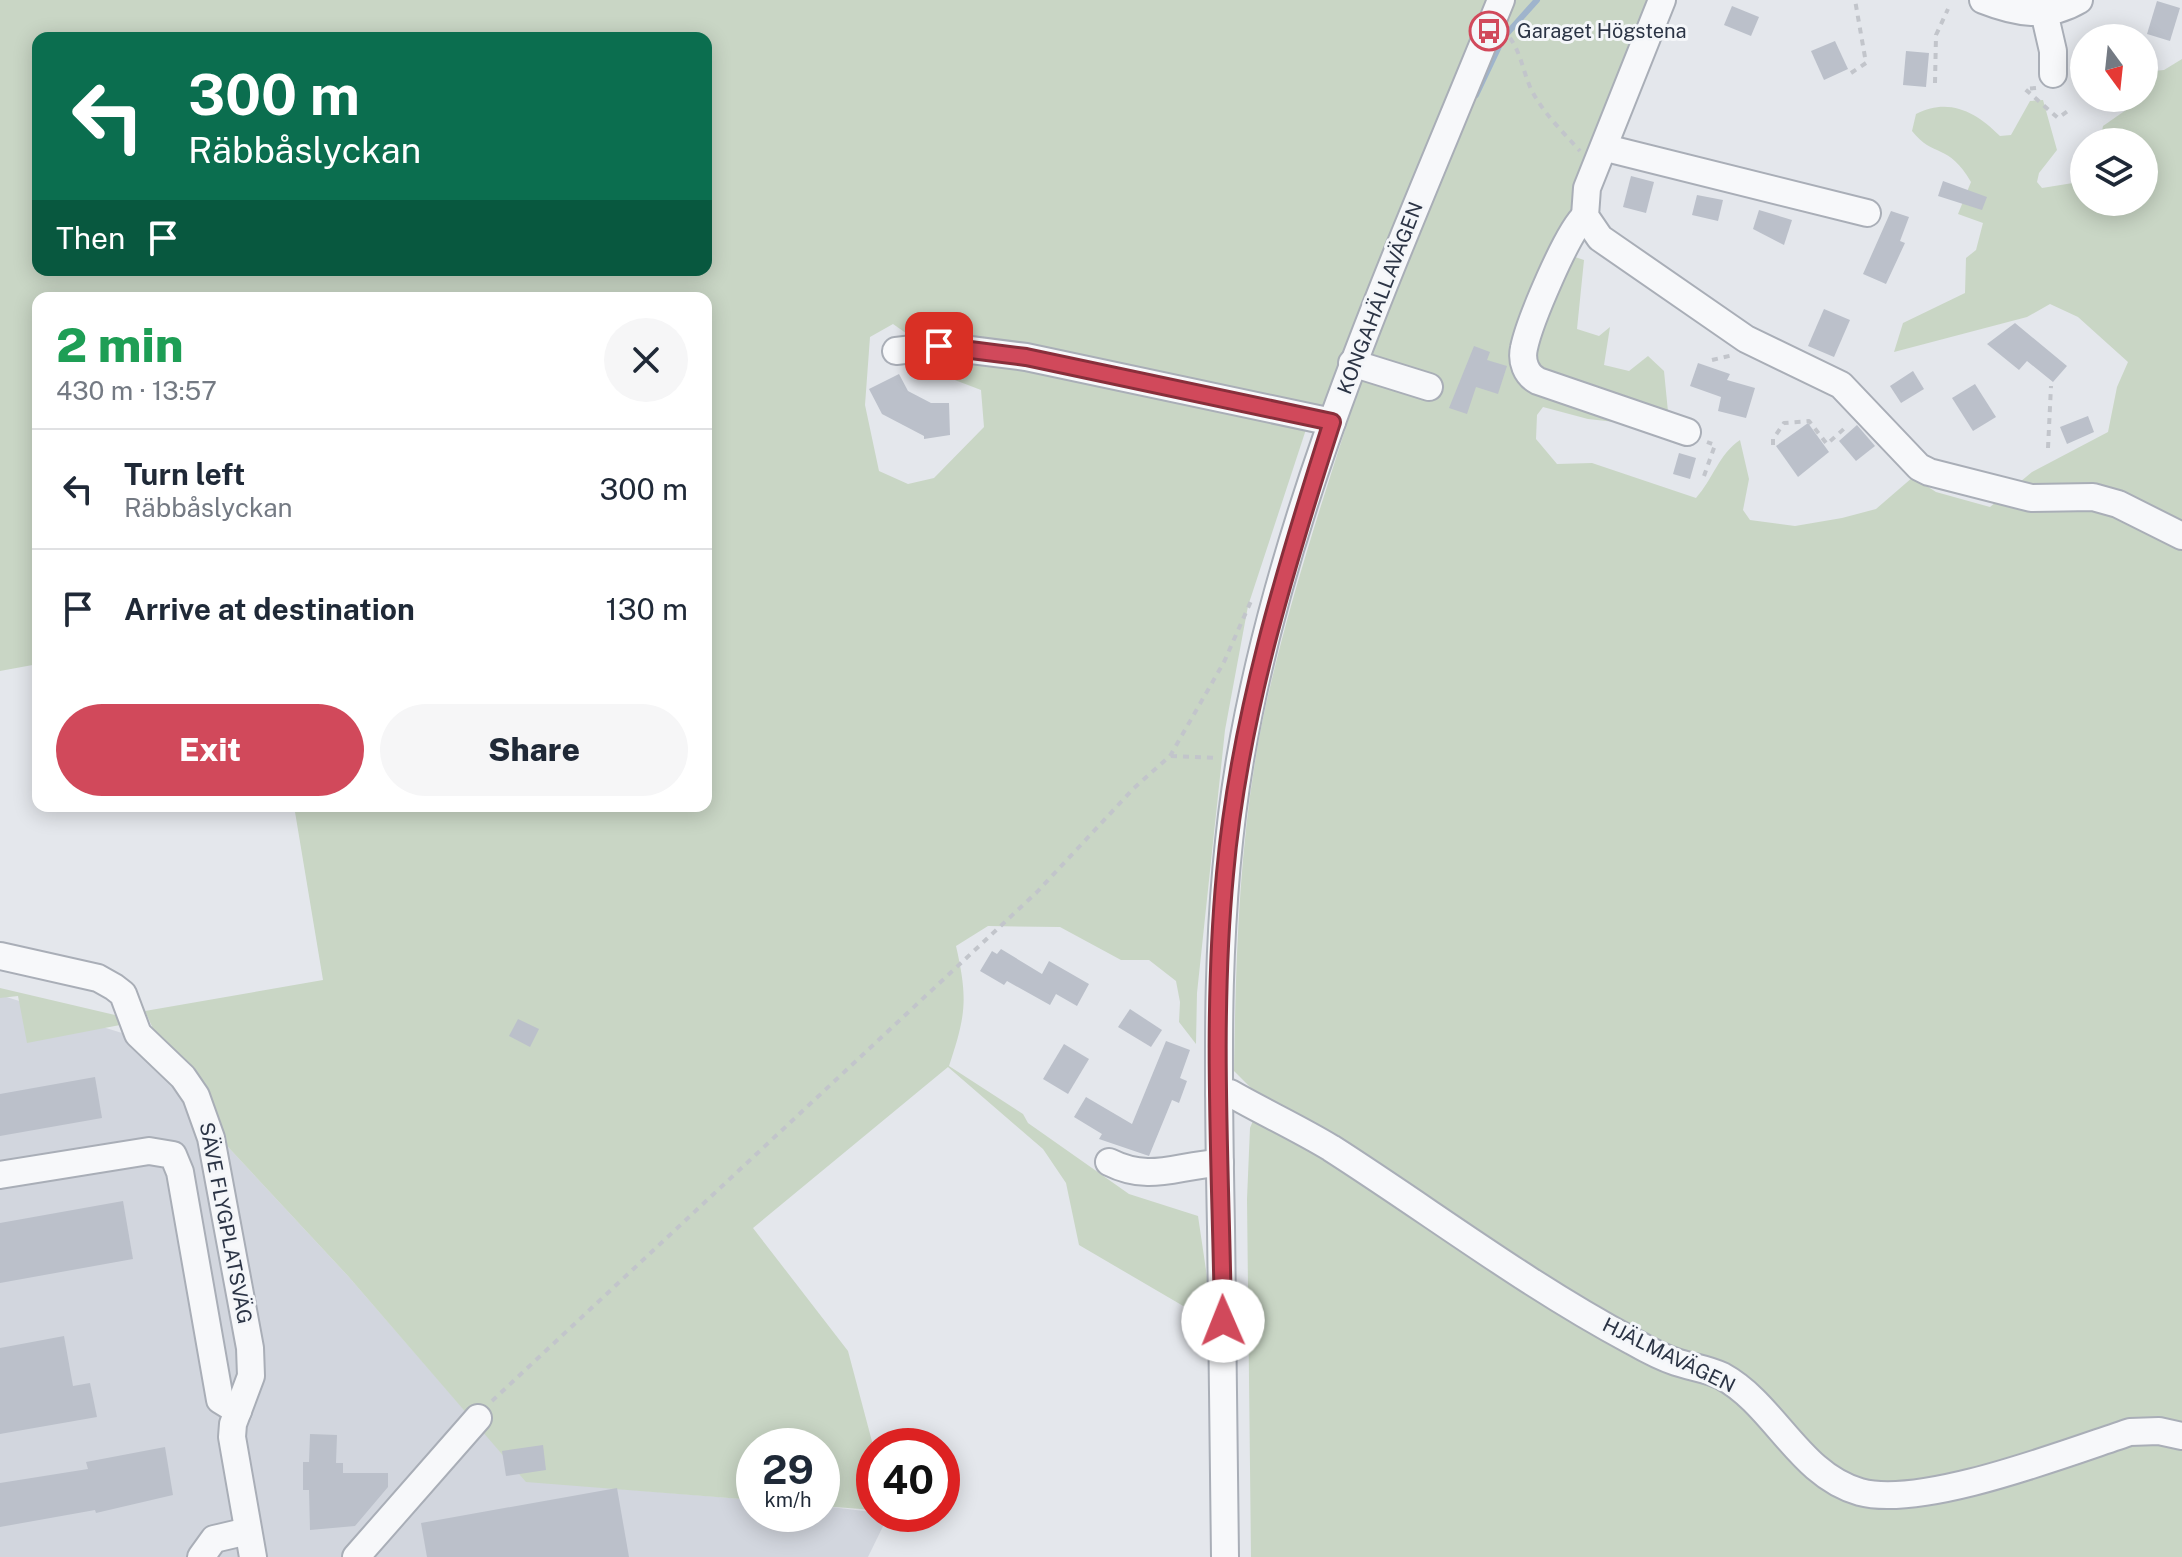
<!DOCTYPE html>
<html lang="en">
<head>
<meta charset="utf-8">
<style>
	body { margin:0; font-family:"Public Sans",sans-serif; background:#f6f6f7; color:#1f2937; height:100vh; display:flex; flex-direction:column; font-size:30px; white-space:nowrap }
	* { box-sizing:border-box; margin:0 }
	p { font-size:26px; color:#747a83 }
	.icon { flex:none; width:44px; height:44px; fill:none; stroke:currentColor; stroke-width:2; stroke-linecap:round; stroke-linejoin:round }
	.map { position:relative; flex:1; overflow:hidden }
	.details { position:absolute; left:32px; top:292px; width:680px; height:520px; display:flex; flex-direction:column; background:#fff; border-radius:16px; box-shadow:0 4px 20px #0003 }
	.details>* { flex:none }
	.top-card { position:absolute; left:32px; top:32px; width:680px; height:244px; border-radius:16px; box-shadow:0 4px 20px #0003; background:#0b6e4f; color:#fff; overflow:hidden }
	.needle { width:52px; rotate:165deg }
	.controls { position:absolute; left:2070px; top:24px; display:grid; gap:16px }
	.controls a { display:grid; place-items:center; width:88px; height:88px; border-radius:50%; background:#fff; box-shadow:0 4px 20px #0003; font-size:40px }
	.speed { position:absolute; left:736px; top:1428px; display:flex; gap:16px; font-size:40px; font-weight:700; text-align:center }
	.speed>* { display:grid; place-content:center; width:104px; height:104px; border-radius:50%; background:#fff; box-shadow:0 4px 20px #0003; line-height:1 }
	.speed small { font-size:20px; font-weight:400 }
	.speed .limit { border:12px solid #d22; background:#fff; color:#111 }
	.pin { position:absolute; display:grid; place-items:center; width:68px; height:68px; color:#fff; margin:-34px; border-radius:16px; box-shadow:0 4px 12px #0006 }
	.me { position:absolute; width:88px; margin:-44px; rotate:359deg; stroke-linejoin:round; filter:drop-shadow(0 0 6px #0008) }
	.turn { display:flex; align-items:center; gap:28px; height:168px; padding:0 24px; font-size:36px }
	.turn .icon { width:104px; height:104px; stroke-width:2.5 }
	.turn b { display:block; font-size:56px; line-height:68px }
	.then { display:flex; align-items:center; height:76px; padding:0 24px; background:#0003; gap:16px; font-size:30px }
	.round { display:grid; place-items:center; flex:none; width:84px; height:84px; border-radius:42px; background:#f6f6f7 }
	.head { display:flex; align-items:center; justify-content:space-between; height:136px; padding:0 24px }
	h1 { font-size:48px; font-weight:800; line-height:60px; color:#1e9e55 }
	.primary-button { display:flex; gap:16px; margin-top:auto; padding:16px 24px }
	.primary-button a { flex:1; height:92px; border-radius:48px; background:#d1495b; color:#fff; font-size:32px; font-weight:800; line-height:92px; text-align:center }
	.primary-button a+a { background:#f6f6f7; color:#1f2937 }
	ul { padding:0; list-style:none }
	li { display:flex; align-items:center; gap:24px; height:120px; padding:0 24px; border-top:2px solid #e0e1e3 }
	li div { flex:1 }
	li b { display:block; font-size:30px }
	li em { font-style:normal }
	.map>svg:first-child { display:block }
</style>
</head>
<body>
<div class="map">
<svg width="2182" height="1557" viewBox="0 0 2182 1557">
	<rect width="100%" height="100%" fill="#e4e7ec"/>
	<path fill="#d2d6de" d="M0 995 122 1033 348 1276 526 1481 754 1500V1514H822V1506L889 1514 868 1557H0Z"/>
	<g fill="#c9d6c5" fill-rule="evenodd">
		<path d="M0 0H1671L1575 257 1584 260 1577 329 1599 336 1610 327 1604 365 1629 371 1648 356 1664 371 1669 422 1629 417 1615 422 1588 419 1543 407 1537 415 1536 439 1557 464 1592 463 1696 498C1713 479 1719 454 1740 440L1749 479 1743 510 1750 520 1795 526 1842 518 1876 509 1913 477 1936 492 1990 507 2032 472 2108 432 2117 387 2128 362 2078 317 2050 304 2027 317 1894 352 1903 323 1965 293 1966 258 1976 250 1983 223 1958 214 1971 182C1949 143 1933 158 1912 131L1916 114C1949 97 1976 112 2000 136L2011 135 2030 101 2043 100 2057 150 2039 173 2037 182 2042 188 2073 183 2084 171V202H2144V142H2100L2103 126 2126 110 2128 98H2144V72L2164 70 2182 59V1557H1251L1247 1199 1250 1128 1262 1099 1234 1071C1236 942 1240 809 1271 683 1293 590 1323 499 1352 408L1314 405 1248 606 1225 730 1197 993 1196 1044 1179 1022 1180 1002 1176 981 1149 960H1121L1060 927 988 926 956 946C968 999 966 1015 949 1066L1023 1114 1028 1123 1129 1194 1198 1216 1214 1324 1079 1245 1066 1183 1043 1149 948 1067 753 1228 848 1351 874 1449V1510L822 1506V1446H754V1500L526 1482 348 1276 122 1033 154 1031 145 1011 323 980 294 806H706V298H38V664L0 671ZM38 38H706V270H38ZM893 324 910 336 913 364 981 390 984 427 934 478 908 484 879 471 865 405 870 337Z"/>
		<path d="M0 988 115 1015 120 1025 27 1043 18 996 0 998Z"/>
	</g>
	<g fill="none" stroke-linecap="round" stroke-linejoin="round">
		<path stroke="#9fb4cc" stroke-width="6" d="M1476 95 1503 38 1537 0"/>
	</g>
	<g fill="#bbc0ca">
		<path d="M2157 1 2180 8 2170 41 2147 34Z"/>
		<path d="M1732 6 1759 17 1751 36 1724 25Z"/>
		<path d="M1835 41 1848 69 1824 80 1811 51Z"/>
		<path d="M1906 51 1929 53 1926 87 1903 85Z"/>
		<path d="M1631 176 1654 182 1646 213 1623 207Z"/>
		<path d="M1943 181 1987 197 1982 210 1938 196Z"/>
		<path d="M1697 195 1723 200 1718 221 1692 215Z"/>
		<path d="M1759 210 1792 220 1784 245 1753 229Z"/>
		<path d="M1891 211 1909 217 1900 241 1905 243 1886 284 1863 274Z"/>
		<path d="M1824 309 1850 320 1834 357 1808 346Z"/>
		<path d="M2015 323 2067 366 2053 382 2027 361 2019 370 1987 344Z"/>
		<path d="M1474 346 1490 352 1487 360 1507 366 1498 394 1476 387 1467 414 1449 408Z"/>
		<path d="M1698 363 1730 374 1727 380 1755 388 1746 418 1718 411 1721 397 1690 386Z"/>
		<path d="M1913 371 1924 389 1901 403 1890 386Z"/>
		<path d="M899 374 908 391 931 403H949L950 435 924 439V436L882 414 869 389Z"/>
		<path d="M1975 384 1996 417 1973 431 1952 398Z"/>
		<path d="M2088 416 2094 432 2067 444 2060 427Z"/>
		<path d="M1808 423 1829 452 1798 477 1776 446Z"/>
		<path d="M1857 425 1875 446 1856 461 1839 441Z"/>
		<path d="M1679 453 1696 458 1690 479 1673 474Z"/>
		<path d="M1001 949 1042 974 1049 961 1089 984 1077 1006 1056 994 1050 1005 1007 981 1004 985 980 971 992 951 997 954Z"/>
		<path d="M1130 1009 1162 1030 1151 1047 1118 1027Z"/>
		<path d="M518 1019 539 1029 530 1047 509 1036Z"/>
		<path d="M1166 1041 1190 1050 1180 1078 1187 1081 1179 1103 1172 1100 1149 1156 1099 1139 1102 1134 1074 1117 1086 1097 1132 1124Z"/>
		<path d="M1064 1044 1089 1059 1068 1094 1043 1079Z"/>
		<path d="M95 1077 102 1118 0 1136V1094Z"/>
		<path d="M123 1201 133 1259 0 1283V1223Z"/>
		<path d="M64 1336 73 1386 90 1383 97 1417 0 1434V1348Z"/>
		<path d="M310 1434 337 1435 336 1463H343V1473H388V1487L355 1526 310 1530 309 1490H303V1462H309Z"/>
		<path d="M543 1445 546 1470 506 1476 502 1451Z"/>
		<path d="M165 1447 173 1495 96 1513 95 1510 0 1527V1483L88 1469 86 1462Z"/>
		<path d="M617 1488 629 1557H427L421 1523Z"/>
	</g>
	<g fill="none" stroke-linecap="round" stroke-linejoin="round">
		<g stroke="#a9aeb7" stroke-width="30">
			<g id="minor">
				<path d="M1662 0 1587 188 1585 216 1600 238 1746 339 1841 385 1919 467 1929 472 2031 498 2093 497 2118 504 2182 536"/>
				<path d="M1983 0C2016 13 2047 19 2079 0"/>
				<path d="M2044 12 2053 51V74"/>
				<path d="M1606 148 1867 213"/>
				<path d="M1585 216C1567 232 1529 323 1524 348 1521 361 1526 375 1538 381L1687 432"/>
				<path d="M896 351 939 346 1026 357 1332 422"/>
				<path d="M1352 363 1429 387"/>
				<path d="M0 956 98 978 114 987 123 994 138 1034 183 1077 196 1096 211 1138 250 1348 251 1376 233 1424 232 1437 253 1557"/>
				<path d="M1219 1093H1230C1263 1112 1298 1128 1331 1148 1431 1212 1527 1285 1632 1341 1646 1349 1661 1357 1676 1362 1691 1367 1708 1369 1722 1376 1775 1405 1799 1475 1860 1492 1922 1509 2066 1453 2130 1432L2159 1431 2182 1436"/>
				<path d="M1109 1162C1151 1183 1176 1165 1220 1163"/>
				<path d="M0 1175 149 1151 173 1155 180 1172 220 1400 238 1411"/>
				<path d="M201 1557 214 1539 248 1531"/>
				<path d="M356 1557 478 1418"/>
				<path d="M1225 1557C1223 1447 1223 1337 1221 1227 1218 1071 1214 915 1240 760 1285 494 1401 248 1501 0"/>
			</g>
		</g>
		<g stroke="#c2c5cb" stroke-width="4" stroke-dasharray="6 6" stroke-linecap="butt">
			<path d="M1510 38C1522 55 1523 73 1532 91 1544 114 1563 132 1580 151"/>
			<path d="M1851 73 1866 63 1855 0"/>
			<path d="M1935 83 1936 35 1948 9"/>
			<path d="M2036 88 2025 89 2058 118 2069 110"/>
			<path d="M1712 360 1733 355"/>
			<path d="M1773 445V439L1784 423 1809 421 1827 444 1846 427"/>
			<path d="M2048 448 2051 386"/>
			<path d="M1704 476 1715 445 1707 442"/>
			<path d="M1171 756 1218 758"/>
			<path d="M492 1401 1037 892 1134 788 1170 756 1224 662 1251 601"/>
		</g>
		<use href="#minor" stroke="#f7f8fa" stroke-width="26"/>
	</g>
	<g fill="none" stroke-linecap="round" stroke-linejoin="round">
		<g stroke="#882f3b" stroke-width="20">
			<path id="route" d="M939 346 1026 357 1332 422C1285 569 1239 718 1225 874 1211 1022 1221 1173 1223 1321"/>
		</g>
		<use href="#route" stroke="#d1495b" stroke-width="14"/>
	</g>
	<defs>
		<g id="bus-ring" transform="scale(2)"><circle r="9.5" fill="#f4f6f9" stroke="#d1495b" stroke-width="1.5"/><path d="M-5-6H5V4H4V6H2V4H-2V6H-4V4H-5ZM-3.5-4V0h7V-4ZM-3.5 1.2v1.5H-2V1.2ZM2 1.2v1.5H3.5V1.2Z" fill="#d1495b"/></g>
	</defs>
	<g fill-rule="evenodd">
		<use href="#bus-ring" x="1489" y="31"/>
	</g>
	<g text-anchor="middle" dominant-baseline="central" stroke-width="6" stroke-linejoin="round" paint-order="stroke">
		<g font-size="20" fill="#2b3445" stroke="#f4f6f9" text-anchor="start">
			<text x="1517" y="31">Garaget Högstena</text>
		</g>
		<g font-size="20" fill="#2b3445" stroke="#f4f6f9">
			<text transform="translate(1380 298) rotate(-69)">KONGAHÄLLAVÄGEN</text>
			<text transform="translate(226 1223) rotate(79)">SÄVE FLYGPLATSVÄG</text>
			<text transform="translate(1669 1355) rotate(26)">HJÄLMAVÄGEN</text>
		</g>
	</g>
</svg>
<div class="controls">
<a><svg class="needle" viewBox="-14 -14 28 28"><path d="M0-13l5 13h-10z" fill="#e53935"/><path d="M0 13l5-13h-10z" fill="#747a83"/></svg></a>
<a><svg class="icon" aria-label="layers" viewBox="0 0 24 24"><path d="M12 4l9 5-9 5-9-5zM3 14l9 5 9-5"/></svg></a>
</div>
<div class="speed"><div>29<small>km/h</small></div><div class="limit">40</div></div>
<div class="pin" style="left:939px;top:346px;background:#d93025"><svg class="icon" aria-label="arrive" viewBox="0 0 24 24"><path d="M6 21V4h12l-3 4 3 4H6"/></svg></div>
<svg class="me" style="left:1223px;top:1321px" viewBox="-20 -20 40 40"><circle r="19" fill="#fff"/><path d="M0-13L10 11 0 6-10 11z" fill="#d1495b"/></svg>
<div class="top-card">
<div class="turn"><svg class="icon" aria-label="left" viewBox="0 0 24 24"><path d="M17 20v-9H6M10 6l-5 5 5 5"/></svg><div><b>300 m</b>Räbbåslyckan</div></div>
<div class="then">Then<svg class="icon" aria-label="arrive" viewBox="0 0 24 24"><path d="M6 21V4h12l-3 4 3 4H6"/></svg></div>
</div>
<section class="details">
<div class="head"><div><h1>2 min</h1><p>430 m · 13:57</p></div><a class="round"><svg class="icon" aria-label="close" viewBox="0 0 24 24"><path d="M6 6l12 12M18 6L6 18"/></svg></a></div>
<ul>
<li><svg class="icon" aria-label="left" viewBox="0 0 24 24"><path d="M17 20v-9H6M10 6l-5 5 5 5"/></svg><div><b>Turn left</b><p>Räbbåslyckan</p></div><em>300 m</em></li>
<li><svg class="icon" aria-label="arrive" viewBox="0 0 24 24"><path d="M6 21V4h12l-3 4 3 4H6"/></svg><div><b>Arrive at destination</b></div><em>130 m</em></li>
</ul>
<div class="primary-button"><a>Exit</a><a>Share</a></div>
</section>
</div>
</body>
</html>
